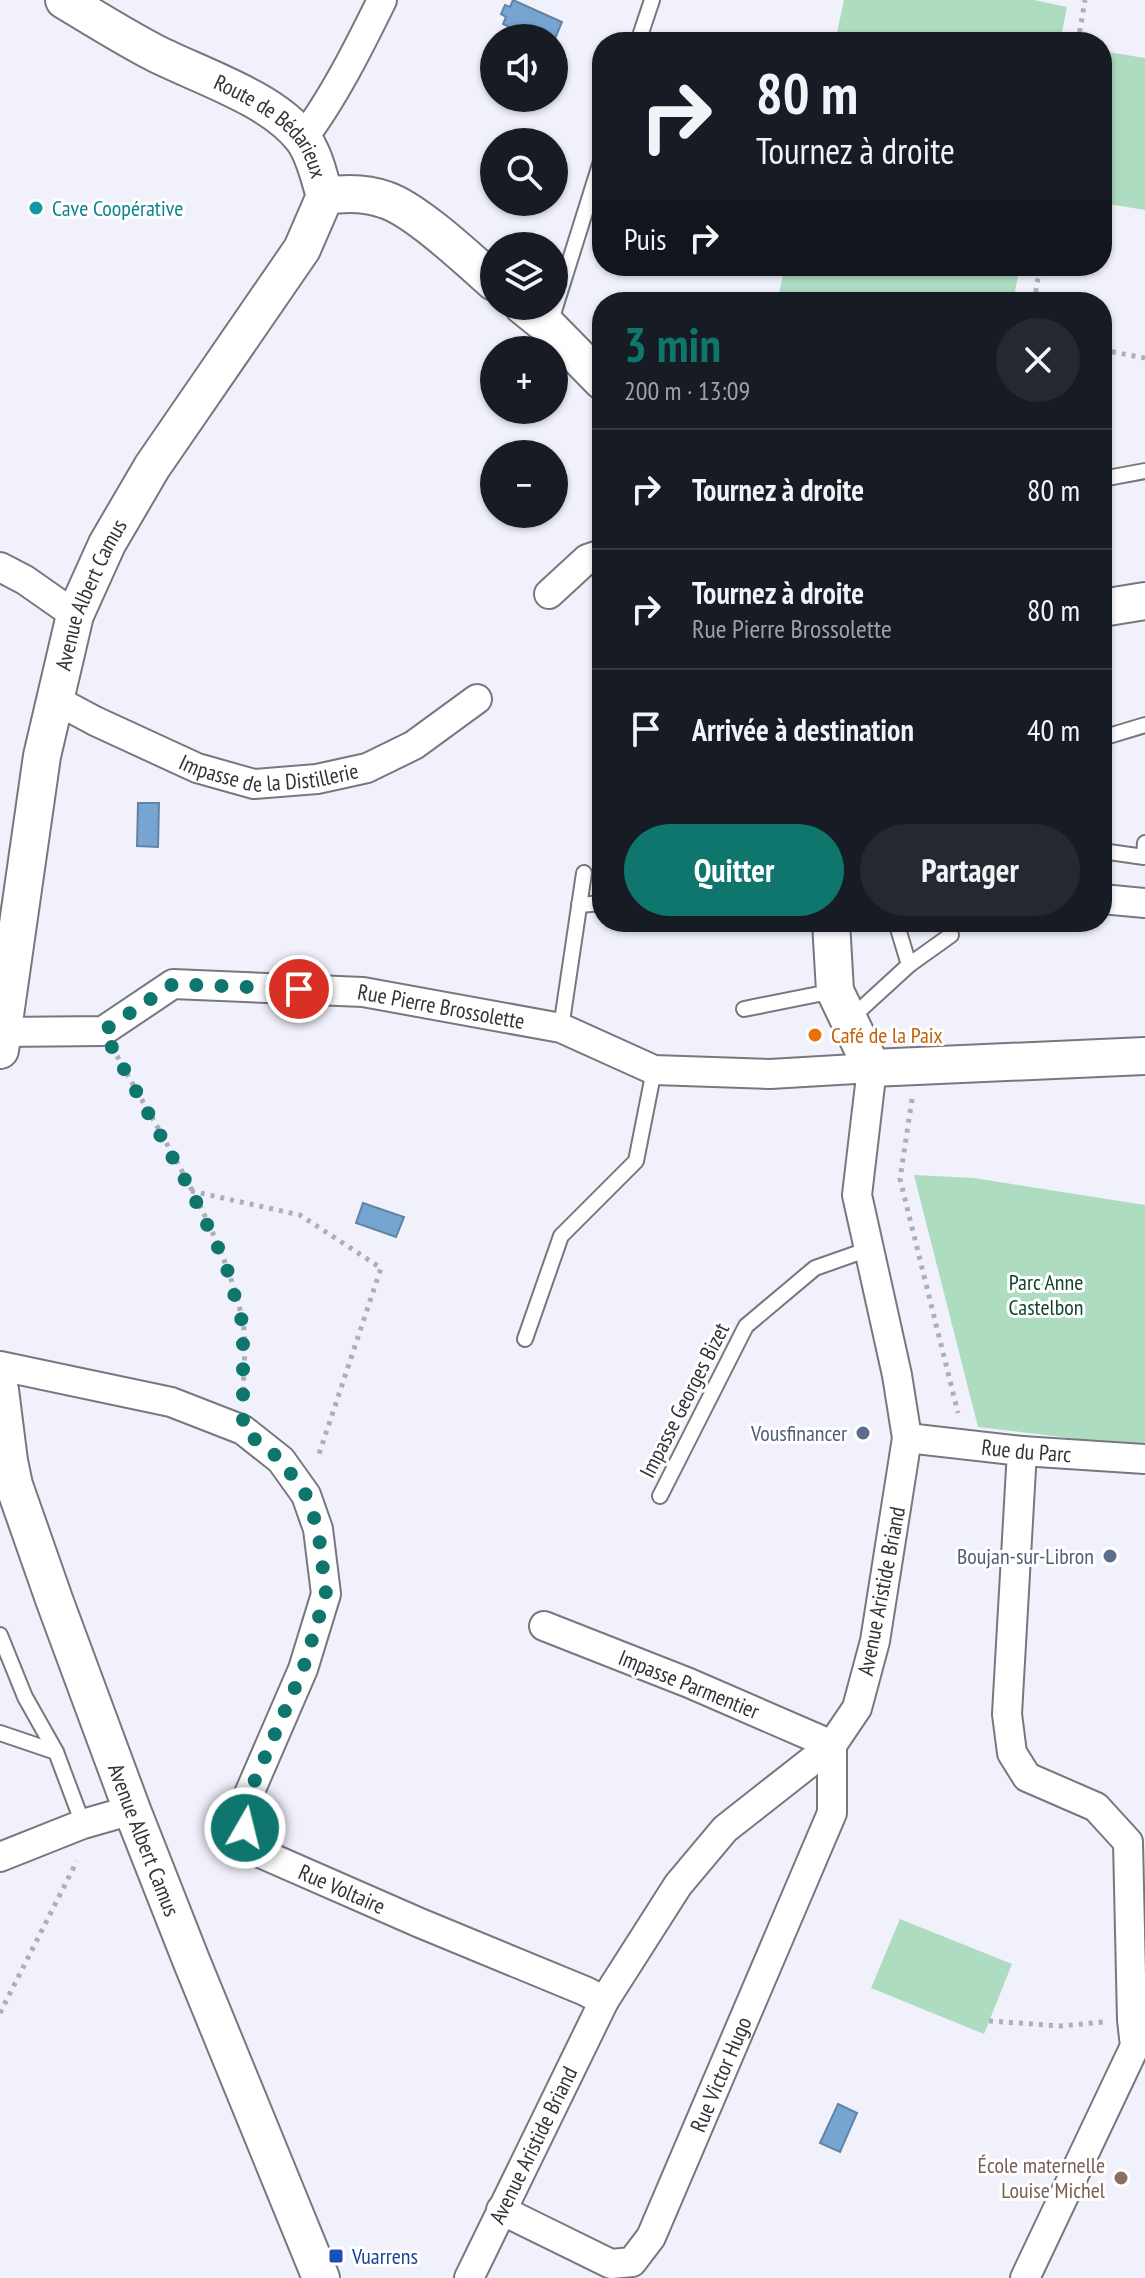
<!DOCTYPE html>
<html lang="fr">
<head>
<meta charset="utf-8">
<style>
	body { margin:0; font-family:"PT Sans Narrow",sans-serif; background:#242831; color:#f1f3f6; height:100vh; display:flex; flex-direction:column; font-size:30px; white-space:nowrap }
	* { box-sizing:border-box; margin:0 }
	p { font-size:26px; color:#9ea1a6 }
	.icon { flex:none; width:44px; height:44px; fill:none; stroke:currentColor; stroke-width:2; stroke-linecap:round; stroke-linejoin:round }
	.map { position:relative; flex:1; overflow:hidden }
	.side { position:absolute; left:592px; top:292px; width:520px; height:640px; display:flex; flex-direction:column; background:#171b24; border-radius:32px; box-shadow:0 2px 6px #0004 }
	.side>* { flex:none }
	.top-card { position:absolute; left:592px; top:32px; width:520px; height:244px; border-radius:32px; box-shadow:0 2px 6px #0004; background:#171b24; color:#f1f3f6; overflow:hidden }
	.controls { position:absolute; left:480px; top:24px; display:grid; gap:16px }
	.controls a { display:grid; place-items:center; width:88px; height:88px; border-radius:50%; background:#171b24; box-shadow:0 2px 6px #0004; font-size:40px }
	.pin { position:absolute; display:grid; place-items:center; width:68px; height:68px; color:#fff; margin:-34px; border:4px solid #fff; border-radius:50%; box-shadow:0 2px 8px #0007 }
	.me { position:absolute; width:88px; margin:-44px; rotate:8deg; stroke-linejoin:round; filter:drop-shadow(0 0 6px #0008) }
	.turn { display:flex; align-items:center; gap:28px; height:168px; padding:0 32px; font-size:36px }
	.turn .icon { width:104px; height:104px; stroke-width:2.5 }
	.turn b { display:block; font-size:56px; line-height:68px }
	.then { display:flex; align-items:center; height:76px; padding:0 32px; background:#0003; gap:16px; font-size:30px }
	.round { display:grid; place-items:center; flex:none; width:84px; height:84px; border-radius:42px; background:#242831 }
	.head { display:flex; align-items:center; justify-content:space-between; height:136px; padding:0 32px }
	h1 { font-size:48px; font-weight:700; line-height:60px; color:#0f766e }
	.cta { display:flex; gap:16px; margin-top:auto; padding:16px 32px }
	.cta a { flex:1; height:92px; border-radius:48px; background:#0f766e; color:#fff; font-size:32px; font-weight:700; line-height:92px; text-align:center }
	.cta a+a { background:#242831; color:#f1f3f6 }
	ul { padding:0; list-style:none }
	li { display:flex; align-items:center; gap:24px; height:120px; padding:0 32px; border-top:2px solid #363941 }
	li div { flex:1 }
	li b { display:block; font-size:30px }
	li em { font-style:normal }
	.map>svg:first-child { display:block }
</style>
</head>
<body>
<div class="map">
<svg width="1145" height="2278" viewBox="0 0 1145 2278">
	<rect width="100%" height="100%" fill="#f1f1fc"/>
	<g fill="#aedcc1">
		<path d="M844 0H1034L1067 7 1060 42H835Z"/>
		<path d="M1102 51 1145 58V210L1102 203Z"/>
		<path d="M785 266H1020L1013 302H777Z"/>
		<path d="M914 1175 974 1178 1145 1205V1447L978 1427Z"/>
		<path d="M900 1919 1012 1964 984 2034 871 1988Z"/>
	</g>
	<g fill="#76a5d2" stroke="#6283a4" stroke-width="2">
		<path d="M513 0 562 22 554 41V38H533L503 24 506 17 501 14 505 5 510 7Z"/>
		<path d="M138 803H159L158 847 137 846Z"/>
		<path d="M363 1203 404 1217 396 1237 356 1223Z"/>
		<path d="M838 2104 857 2113 840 2152 820 2143Z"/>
	</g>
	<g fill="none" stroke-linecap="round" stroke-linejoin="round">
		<g stroke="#777780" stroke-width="18">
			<g id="service">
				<path d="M638 42 652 0"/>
				<path d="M549 327 602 158"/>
				<path d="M1102 479 1145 471"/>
				<path d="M1102 738 1145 725"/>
				<path d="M1102 851 1144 857 1145 843"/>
				<path d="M579 905 602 903"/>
				<path d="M896 922 909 965"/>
				<path d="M744 1009 834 991"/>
				<path d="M849 1020 909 965 951 935"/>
				<path d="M561 1028 584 873"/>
				<path d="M525 1339 561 1236 636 1161 654 1070"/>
				<path d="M660 1496 746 1326 815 1268 869 1249"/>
				<path d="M0 1635 25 1697 56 1752"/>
				<path d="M0 1733 56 1752 83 1824"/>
			</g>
		</g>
		<g stroke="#777780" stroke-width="32">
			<g id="minor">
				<path d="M303 138C333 99 360 45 382 0"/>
				<path d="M0 567 25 580 75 615"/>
				<path d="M549 594 587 559 602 554"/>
				<path id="s1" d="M54 699 95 721 197 768 254 784 317 779 367 768 414 745 477 699"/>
				<path d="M1102 899 1145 903"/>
				<path id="s2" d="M1 1032 103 1031 173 984 363 992 561 1028 654 1070 770 1074 872 1068 857 1195 897 1375 907 1438 875 1641 857 1708 832 1745 725 1829 678 1885 604 2001 469 2278"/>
				<path id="s3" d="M0 1366 171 1402 243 1430 281 1460 306 1495 318 1529 326 1594 303 1669 242 1810 245 1828 260 1853 420 1923 585 1991 604 2001"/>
				<path id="s4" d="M907 1438 1022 1451 1145 1459"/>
				<path d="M1022 1451 1007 1714 1012 1753 1027 1777 1096 1807 1128 1842 1132 2020 1135 2046 1025 2278"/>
				<path d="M0 1857 83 1824 132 1810"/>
				<path id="s5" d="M501 2210 611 2264 632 2262 651 2237 832 1813V1745L689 1683 544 1626"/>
			</g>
		</g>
		<g stroke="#777780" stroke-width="40">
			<g id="tertiary">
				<path id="s6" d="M64 0C94 18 124 37 155 53 200 76 272 98 303 139 315 155 319 178 325 196"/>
				<path d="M325 196C344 193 367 193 386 200 416 210 468 259 494 282"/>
				<path d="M523 306 549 327 602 381"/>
				<path d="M1102 608 1145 601"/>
				<path d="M831 922 835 991 872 1068 1145 1056"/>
				<path id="s7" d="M0 1050 42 756 75 615 107 544 152 467 302 249 325 196"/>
				<path id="s8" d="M0 1390 9 1461 14 1485 55 1602 132 1810 191 1960 321 2278"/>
			</g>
		</g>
		<g stroke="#aeaeb6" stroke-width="5" stroke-dasharray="4 6" stroke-linecap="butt">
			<path d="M1078 42 1085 0"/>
			<path d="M1034 302 1040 266"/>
			<path d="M1102 350 1145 358"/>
			<path d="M117 1056C161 1136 225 1233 243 1323 247 1344 243 1374 243 1396"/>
			<path d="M912 1099 900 1179 958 1413"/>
			<path d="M191 1191 300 1215 381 1268 318 1457"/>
			<path d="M0 2013 77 1861"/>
			<path d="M989 2021 1061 2026 1103 2022"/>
		</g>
		<use href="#service" stroke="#fff" stroke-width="14"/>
		<use href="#minor" stroke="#fff" stroke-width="28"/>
		<use href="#tertiary" stroke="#fff" stroke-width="36"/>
	</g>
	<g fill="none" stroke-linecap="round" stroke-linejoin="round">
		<path stroke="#0f766e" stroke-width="14" stroke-dasharray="0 25.2" d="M245 1828 242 1810 303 1669 326 1594 318 1529 306 1495 281 1460 243 1430V1325L225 1262 191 1191 103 1031 173 984 299 989"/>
	</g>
	<circle fill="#0f9aa8" stroke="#fff" stroke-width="3" cx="36" cy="208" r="8"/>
	<circle fill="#e8710a" stroke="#fff" stroke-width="3" cx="815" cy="1035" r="8"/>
	<g fill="#5c6f8a" stroke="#fff" stroke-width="3">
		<circle cx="863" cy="1433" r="8"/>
		<circle cx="1110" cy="1556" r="8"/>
	</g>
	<circle fill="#8d6e63" stroke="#fff" stroke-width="3" cx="1121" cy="2178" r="8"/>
	<rect fill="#1a4fb4" stroke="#fff" stroke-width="3" x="328" y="2248" width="16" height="16" rx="4"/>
	<g text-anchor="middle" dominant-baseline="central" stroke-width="6" stroke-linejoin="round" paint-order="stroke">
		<g font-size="22" fill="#343438" stroke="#fff">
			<text stroke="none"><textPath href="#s6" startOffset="246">Route de Bédarieux</textPath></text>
			<text stroke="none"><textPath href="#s7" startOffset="466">Avenue Albert Camus</textPath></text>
			<text stroke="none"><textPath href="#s1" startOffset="232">Impasse de la Distillerie</textPath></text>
			<text stroke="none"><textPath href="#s2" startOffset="456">Rue Pierre Brossolette</textPath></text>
			<text transform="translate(684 1400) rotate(-63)">Impasse Georges Bizet</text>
			<text stroke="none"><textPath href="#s4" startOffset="120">Rue du Parc</textPath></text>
			<text transform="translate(881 1591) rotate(-79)">Avenue Aristide Briand</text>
			<text transform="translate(689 1684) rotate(22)">Impasse Parmentier</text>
			<text stroke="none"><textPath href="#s8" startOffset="474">Avenue Albert Camus</textPath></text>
			<text stroke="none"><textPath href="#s3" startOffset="814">Rue Voltaire</textPath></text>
			<text stroke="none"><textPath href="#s5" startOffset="352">Rue Victor Hugo</textPath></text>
			<text transform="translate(533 2145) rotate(-64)">Avenue Aristide Briand</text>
		</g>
		<g font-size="22" fill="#0d838f" stroke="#fff" text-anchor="start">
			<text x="52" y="208">Cave Coopérative</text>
		</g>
		<g font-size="22" fill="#c56008" stroke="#fff" text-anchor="start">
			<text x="831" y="1035">Café de la Paix</text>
		</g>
		<g font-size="22" fill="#11442d" stroke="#fff">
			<text x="1046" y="1282">Parc Anne<tspan x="1046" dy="25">Castelbon</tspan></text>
		</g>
		<g font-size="22" fill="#4e5e75" stroke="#fff" text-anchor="end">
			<text x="847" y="1433">Vousfinancer</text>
			<text x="1094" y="1556">Boujan-sur-Libron</text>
		</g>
		<g font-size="22" fill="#785e54" stroke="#fff" text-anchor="end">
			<text x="1105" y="2165">École maternelle<tspan x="1105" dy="25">Louise Michel</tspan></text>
		</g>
		<g font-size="22" fill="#164399" stroke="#fff" text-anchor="start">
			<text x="352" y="2256">Vuarrens</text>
		</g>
	</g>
</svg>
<div class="controls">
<a><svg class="icon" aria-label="sound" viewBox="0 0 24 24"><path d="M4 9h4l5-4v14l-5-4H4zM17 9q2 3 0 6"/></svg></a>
<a><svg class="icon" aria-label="search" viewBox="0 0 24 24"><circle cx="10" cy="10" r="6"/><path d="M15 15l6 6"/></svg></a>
<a><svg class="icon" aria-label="layers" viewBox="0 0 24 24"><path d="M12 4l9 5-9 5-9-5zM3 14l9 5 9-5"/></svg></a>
<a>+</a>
<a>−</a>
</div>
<div class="pin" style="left:299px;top:989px;background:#d93025"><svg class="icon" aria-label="arrive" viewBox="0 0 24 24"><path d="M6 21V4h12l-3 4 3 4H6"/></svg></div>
<svg class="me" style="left:245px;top:1828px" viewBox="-20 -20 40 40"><circle r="17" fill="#0f766e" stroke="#fff" stroke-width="3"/><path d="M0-11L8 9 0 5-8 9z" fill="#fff"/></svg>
<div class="top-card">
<div class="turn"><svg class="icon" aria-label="right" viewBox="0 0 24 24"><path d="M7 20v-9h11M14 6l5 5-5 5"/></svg><div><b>80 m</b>Tournez à droite</div></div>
<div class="then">Puis<svg class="icon" aria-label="right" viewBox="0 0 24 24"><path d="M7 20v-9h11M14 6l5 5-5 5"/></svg></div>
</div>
<section class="side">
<div class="head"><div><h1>3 min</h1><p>200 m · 13:09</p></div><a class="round"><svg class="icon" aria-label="close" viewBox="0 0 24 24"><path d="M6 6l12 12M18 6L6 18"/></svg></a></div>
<ul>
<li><svg class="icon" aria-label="right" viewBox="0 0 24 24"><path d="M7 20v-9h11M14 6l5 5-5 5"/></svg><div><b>Tournez à droite</b></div><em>80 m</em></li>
<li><svg class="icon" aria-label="right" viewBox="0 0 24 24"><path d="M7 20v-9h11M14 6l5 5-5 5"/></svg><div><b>Tournez à droite</b><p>Rue Pierre Brossolette</p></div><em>80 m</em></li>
<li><svg class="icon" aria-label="arrive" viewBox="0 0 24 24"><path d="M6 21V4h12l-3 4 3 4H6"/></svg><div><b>Arrivée à destination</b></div><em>40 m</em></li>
</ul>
<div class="cta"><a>Quitter</a><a>Partager</a></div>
</section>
</div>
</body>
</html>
